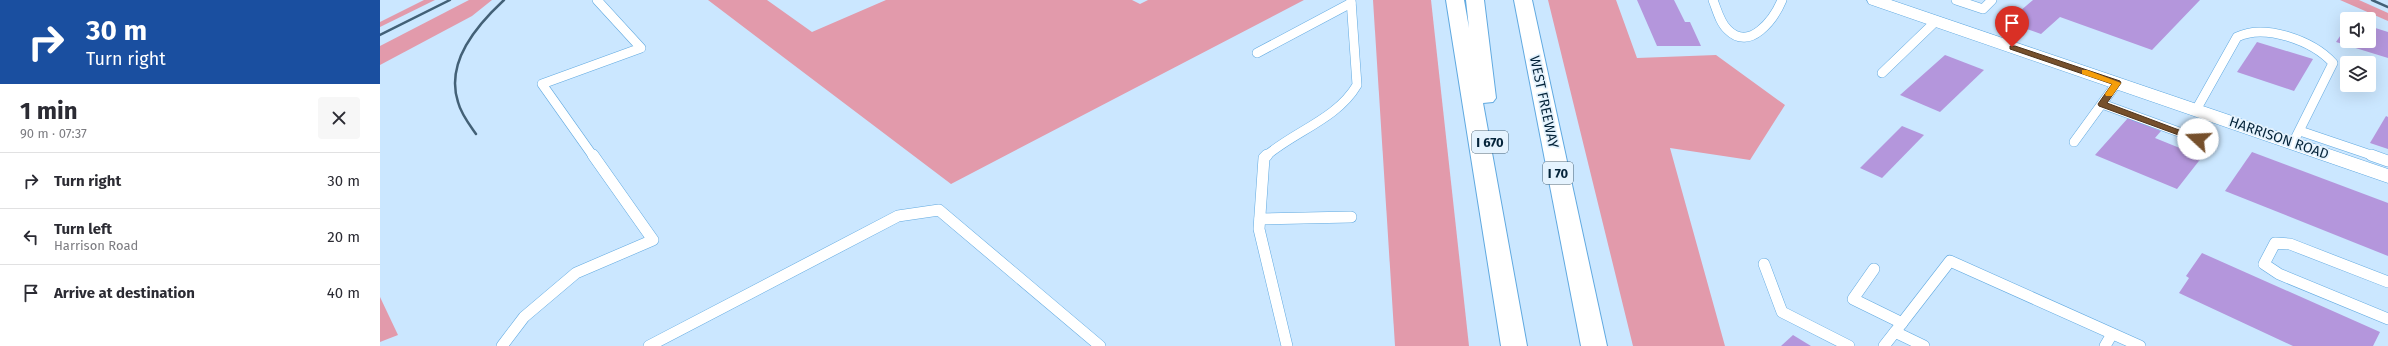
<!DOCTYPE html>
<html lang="en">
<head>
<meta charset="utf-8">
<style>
	body { margin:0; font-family:"Fira Sans",sans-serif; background:#f7f7f7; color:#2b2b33; height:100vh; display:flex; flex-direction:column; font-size:15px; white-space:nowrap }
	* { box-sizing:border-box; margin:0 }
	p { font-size:13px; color:#7c7c81 }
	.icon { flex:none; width:22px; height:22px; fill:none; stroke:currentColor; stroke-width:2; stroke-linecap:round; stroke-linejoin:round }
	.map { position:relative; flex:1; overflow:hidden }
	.sheet { display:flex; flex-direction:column; background:#fff; width:380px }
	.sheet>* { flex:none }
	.top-card { background:#1a4fa0; color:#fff; overflow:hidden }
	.fabs { position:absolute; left:1960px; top:12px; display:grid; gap:8px }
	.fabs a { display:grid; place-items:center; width:36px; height:36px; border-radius:4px; background:#fff; box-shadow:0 4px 16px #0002; font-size:20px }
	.pin { position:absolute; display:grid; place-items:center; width:34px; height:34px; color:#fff; margin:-41px -17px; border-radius:50% 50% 50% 0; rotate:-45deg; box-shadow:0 0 4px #0007 }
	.pin .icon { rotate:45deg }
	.me { position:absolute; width:44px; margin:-22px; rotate:290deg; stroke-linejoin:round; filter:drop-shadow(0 0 3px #0008) }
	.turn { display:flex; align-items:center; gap:14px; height:84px; padding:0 20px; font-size:18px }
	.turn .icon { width:52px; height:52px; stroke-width:2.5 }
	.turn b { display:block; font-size:28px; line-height:34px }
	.round { display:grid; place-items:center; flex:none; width:42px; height:42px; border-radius:4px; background:#f7f7f7 }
	.head { display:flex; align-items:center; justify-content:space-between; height:68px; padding:0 20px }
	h1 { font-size:24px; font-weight:700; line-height:30px }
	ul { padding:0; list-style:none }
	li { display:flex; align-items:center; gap:12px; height:56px; padding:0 20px; border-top:1px solid #e1e1e2 }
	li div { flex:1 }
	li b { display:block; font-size:15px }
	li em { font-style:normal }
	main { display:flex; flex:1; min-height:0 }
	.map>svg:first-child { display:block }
</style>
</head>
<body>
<main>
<section class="sheet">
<div class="top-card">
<div class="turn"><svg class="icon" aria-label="right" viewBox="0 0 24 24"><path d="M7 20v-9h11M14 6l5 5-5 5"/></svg><div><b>30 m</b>Turn right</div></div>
</div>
<div class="head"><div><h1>1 min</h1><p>90 m · 07:37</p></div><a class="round"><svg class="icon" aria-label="close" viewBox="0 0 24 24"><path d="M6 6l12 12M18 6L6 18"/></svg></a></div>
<ul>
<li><svg class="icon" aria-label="right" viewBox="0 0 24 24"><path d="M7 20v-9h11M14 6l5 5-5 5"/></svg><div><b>Turn right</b></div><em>30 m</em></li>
<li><svg class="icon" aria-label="left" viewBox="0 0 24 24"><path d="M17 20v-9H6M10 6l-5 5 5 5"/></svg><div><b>Turn left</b><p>Harrison Road</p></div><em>20 m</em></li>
<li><svg class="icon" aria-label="arrive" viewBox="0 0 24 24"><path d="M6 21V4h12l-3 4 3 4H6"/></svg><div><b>Arrive at destination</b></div><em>40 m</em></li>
</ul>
</section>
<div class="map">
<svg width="2008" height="346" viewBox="0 0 2008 346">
	<rect width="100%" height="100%" fill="#cbe7ff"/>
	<g fill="#e29aab">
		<path d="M44 0H55L0 27V22Z"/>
		<path d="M89 0H112L92 16 0 65V46Z"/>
		<path d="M328 0H387L432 32 506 0H752L760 4 768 0H924L571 184Z"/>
		<path d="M993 0H1051L1089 346H1015Z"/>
		<path d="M1168 0H1236L1257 58 1336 55 1405 105 1370 160 1290 148 1345 346H1253Z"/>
		<path d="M1960 0H1979L2008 13V21Z"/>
		<path d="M0 297 18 335 0 342Z"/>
	</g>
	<g fill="#b496dc">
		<path d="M1257 0H1294L1305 22H1310L1321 46H1277Z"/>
		<path d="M1653 0H1820L1772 50 1680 17 1661 34 1627 22Z"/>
		<path d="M1967 26V41H1989V26L2008 32V58L1956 42Z"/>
		<path d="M1877 42 1933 59 1914 91 1857 72Z"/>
		<path d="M1565 55 1604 70 1560 112 1520 95Z"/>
		<path d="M2006 116 2008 117V149L1990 143Z"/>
		<path d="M1748 118 1781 131 1775 138 1822 157 1797 189 1715 155Z"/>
		<path d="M1522 126 1544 135 1502 178 1480 168Z"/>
		<path d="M1872 152 2008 203V256L1845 191Z"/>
		<path d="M1822 253 2000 332 1993 346H1913L1799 293 1809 278 1806 276Z"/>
		<path d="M1413 335 1431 346H1401Z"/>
	</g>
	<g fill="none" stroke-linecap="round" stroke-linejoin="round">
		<g stroke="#60a9e0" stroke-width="10">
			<g id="lane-far1">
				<path d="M1333 0C1337 10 1340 23 1348 30 1370 52 1394 19 1402 0"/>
				<path d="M1576 0 1603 9 1612 0"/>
				<path d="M877 53 971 3"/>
				<path d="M1502 73 1556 21"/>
				<path d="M1722 104 1832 144"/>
				<path d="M1816 110 1857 37C1885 23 1933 41 1953 63L1913 143"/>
				<path d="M1920 131 1994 156"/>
				<path d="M1694 142 1737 83"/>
				<path d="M213 156 162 84 261 48 217 0"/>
				<path d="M886 156C915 131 957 119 977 85L971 0"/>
			</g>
		</g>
		<g stroke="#60a9e0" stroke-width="12">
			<g id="lane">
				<path d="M887 155 884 158 879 229 907 346"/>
				<path d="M1991 155 2008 161"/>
				<path d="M880 219 971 217"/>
				<path d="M1384 264 1402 312 1469 346"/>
				<path d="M1494 269 1473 299 1522 323"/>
				<path d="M2008 282 1910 244 1895 243 1884 264 1899 274 2008 319"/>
				<path d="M1515 332 1570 261 1760 346"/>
				<path d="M122 346 144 317 196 273 273 240 213 155"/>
				<path d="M269 346 518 216 559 210 720 346"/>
				<path d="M1504 346 1515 332 1544 346"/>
				<path d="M1725 346 1732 334"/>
			</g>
		</g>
		<g stroke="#60a9e0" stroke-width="1">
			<path id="street" d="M1487 0H1511L2008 169V183L1489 4Z"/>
		</g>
		<g stroke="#60a9e0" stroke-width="2">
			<g id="highway">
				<path d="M1066 0H1084L1089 28 1086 0H1104L1116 98 1113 102 1103 103 1147 346H1121Z"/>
				<path d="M1134 0H1152L1227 346H1201Z"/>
			</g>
		</g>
		<use href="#lane-far1" stroke="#fff" stroke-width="9"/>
		<use href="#lane" stroke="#fff" stroke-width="11"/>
		<use href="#street" fill="#fff" fill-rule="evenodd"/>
		<use href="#highway" fill="#fff" fill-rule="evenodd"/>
		<g stroke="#436177" stroke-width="2.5">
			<path d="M1992 0 2008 7"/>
			<path d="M0 35 70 0"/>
			<path d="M96 134C89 124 81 114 78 102 65 62 97 25 124 0"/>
		</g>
	</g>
	<path fill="#76502c" stroke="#4d341d" d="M1630 46H1635L1740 81 1741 83 1727 103 1823 139 1815 141 1719 106 1718 104 1732 84 1630 49Z"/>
	<path fill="#f59e0b" d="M1702 70H1707L1741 83 1732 96H1726L1725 94 1732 84 1702 74Z"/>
	<g text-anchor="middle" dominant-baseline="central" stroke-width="3.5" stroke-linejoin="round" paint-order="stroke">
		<g fill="#e5f3fe" stroke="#486275" stroke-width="1">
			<rect x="1092" y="131" width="36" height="22" rx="3"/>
			<rect x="1163" y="162" width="30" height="22" rx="3"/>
		</g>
		<g font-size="13" font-weight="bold" fill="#05243a">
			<text x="1110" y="142">I 670</text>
			<text x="1178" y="173">I 70</text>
		</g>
		<g font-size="14" fill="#05243a" stroke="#e5f3fe">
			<text transform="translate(1164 102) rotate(78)">WEST FREEWAY</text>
			<text transform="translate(1899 138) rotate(19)">HARRISON ROAD</text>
		</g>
	</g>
</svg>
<div class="fabs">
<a><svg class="icon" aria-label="sound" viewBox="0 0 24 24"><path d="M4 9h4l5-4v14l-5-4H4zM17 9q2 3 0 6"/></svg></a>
<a><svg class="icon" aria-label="layers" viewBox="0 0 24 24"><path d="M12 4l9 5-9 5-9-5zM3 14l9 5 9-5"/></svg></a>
</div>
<div class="pin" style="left:1632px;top:47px;background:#d93025"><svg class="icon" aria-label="arrive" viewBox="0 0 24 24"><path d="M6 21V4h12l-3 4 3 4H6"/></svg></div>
<svg class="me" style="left:1818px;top:139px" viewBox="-20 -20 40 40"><circle r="19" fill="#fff"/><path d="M0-13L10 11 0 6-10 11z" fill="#76502c"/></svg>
</div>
</main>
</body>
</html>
